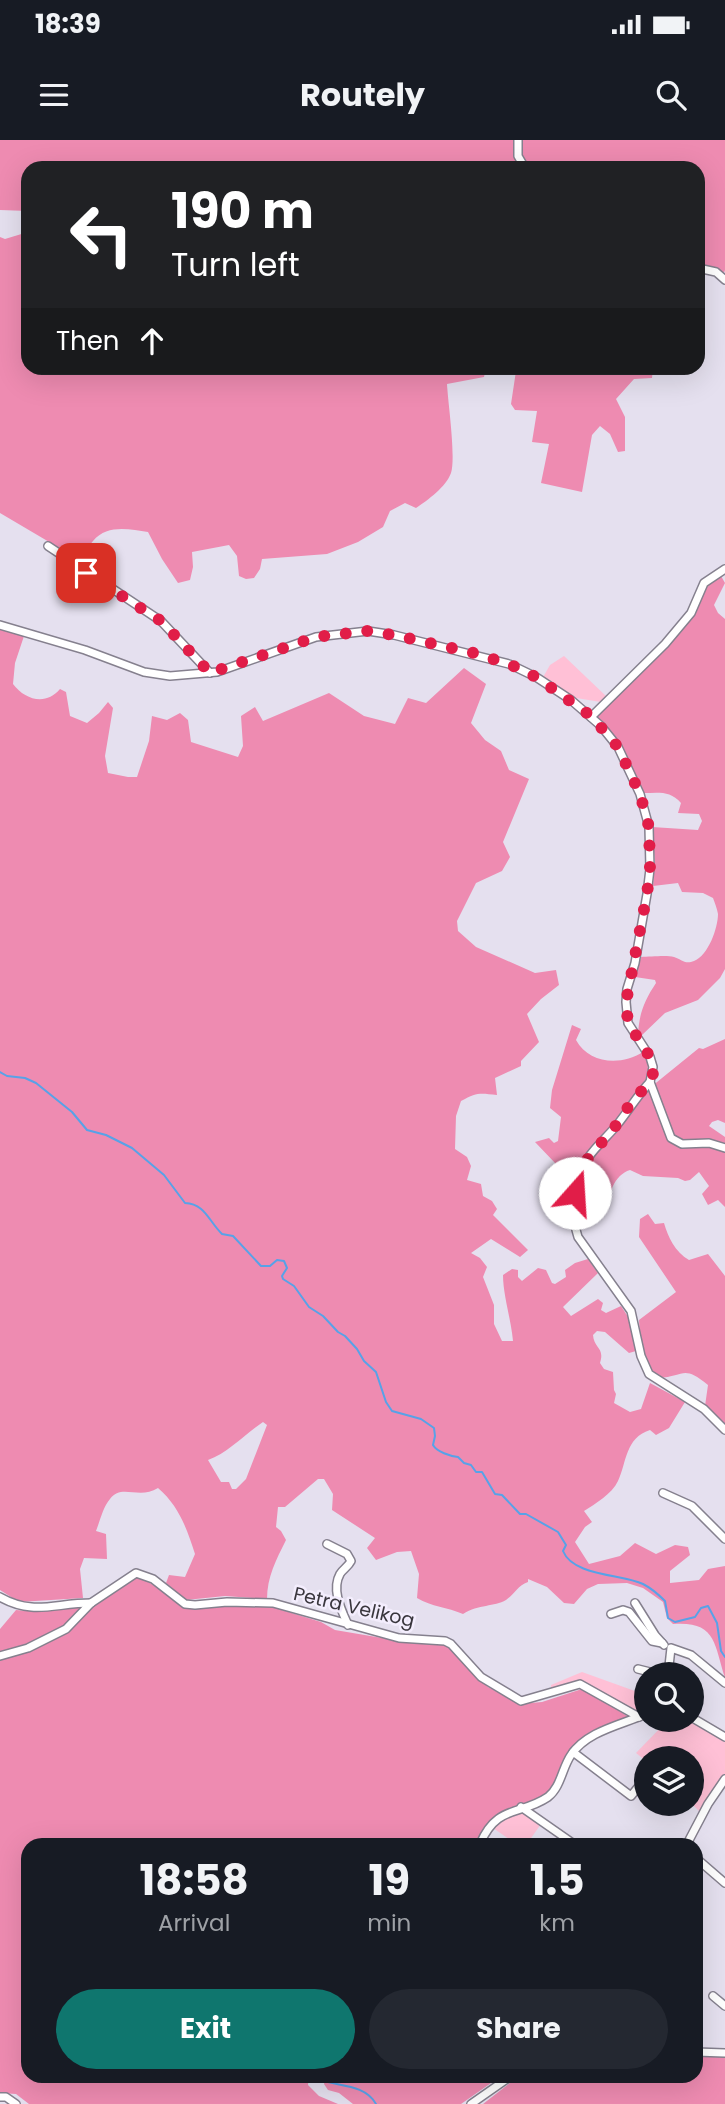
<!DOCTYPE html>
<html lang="en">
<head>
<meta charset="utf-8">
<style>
	body { margin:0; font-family:Poppins,sans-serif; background:#242831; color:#f1f3f6; height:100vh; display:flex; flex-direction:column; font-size:26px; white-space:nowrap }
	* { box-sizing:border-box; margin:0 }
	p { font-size:23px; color:#9ea1a6 }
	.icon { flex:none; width:38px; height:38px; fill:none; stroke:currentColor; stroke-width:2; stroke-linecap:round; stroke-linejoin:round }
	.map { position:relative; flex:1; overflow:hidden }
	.drawer { position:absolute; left:21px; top:1698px; width:682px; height:245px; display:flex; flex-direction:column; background:#171b24; border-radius:21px; box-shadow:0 7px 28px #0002 }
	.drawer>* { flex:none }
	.hud { position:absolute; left:21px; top:21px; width:684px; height:214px; border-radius:21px; box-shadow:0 7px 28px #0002; background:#202124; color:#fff; overflow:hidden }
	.controls { position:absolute; left:634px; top:1522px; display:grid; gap:14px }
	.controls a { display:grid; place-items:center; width:70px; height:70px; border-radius:50%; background:#171b24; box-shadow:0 7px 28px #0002; font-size:35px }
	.pin { position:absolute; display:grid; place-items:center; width:60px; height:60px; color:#fff; margin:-30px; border-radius:14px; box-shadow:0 4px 10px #0006 }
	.me { position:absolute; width:77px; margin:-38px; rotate:19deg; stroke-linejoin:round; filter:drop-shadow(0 0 5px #0008) }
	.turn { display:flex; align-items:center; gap:24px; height:147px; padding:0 35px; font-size:32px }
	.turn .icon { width:91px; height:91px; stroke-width:2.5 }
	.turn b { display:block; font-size:49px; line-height:60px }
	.then { display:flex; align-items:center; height:66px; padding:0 35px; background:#0003; gap:14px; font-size:26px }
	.eta { display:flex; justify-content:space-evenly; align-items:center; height:119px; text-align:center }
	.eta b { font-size:42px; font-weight:700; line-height:49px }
	.action { display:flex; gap:14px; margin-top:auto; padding:14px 35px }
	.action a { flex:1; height:80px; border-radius:42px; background:#0f766e; color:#fff; font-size:28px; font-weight:700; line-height:80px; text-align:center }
	.action a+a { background:#242831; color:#f1f3f6 }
	.status { display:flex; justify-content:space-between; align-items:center; height:49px; padding:0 35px; background:#171b24; direction:ltr }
	.status svg { height:19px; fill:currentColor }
	header { display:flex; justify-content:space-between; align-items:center; height:91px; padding:0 35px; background:#171b24; font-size:32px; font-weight:700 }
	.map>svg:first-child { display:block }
</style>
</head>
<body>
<div class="status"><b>18:39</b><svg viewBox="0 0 49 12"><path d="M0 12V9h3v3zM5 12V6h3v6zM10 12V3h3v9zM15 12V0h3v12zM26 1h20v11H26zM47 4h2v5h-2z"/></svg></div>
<header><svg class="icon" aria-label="menu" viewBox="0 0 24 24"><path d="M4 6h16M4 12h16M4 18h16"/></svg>Routely<svg class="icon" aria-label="search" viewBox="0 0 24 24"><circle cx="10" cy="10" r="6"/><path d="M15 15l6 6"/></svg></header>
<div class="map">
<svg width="725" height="1964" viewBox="0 0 725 1964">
	<rect width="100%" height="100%" fill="#e5e0ef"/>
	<g fill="#ffc0d6">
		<path d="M564 516 607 557 601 562 570 557 542 539 550 525Z"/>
		<path d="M582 1532 646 1555V1571L638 1573 585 1544 555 1550 551 1547V1545Z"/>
		<path d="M668 1580H691L725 1601V1635L700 1672 691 1663V1619H646V1621L636 1613Z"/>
		<path d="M523 1671 541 1684 529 1701 533 1704H516L493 1688 504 1677Z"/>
	</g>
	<g fill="#ee8bb1" fill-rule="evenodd">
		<path d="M0 0H725V130L724 133 710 127 698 125V28H28V71L0 70Z"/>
		<path d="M28 92V228H486L484 237 447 244C448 263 456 317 451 333 446 347 428 360 416 368L405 363 390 371 383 387 358 402 327 414 262 419 260 429 254 438 246 439 239 436 237 416 229 405 192 412 193 427 190 440 178 443 162 419 148 392C129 389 107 384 93 401 87 408 86 415 78 419L0 373V97L5 99Z"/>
		<path d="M504 228H653L652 238 634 239 616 259 625 277V311L618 312 610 294 600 286 592 295 582 352 541 343 549 304 532 302 537 271 515 270 511 264 516 231Z"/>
		<path d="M721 436 725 443 714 465 718 473 725 479V829L720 838 698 860 665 873 641 896 638 895C639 874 644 861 656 843L655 840 635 837 641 817C650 817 666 815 674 817 681 819 685 825 694 821 708 816 718 788 718 774 717 769 715 763 713 758L703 753 682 752 678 743 653 746 655 722 652 687 698 690 702 681 699 674 678 673 681 663C670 650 658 653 643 653L619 602 595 576 677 495 688 481 706 446Z"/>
		<path d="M0 488 24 496 15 523 13 544C25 560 46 566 60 549L66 552 70 576 87 583 99 573 108 562 113 568 105 616 108 633 128 637H137L149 601 152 576 167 580 180 573 188 580 191 602 238 617 243 606 241 576 255 567 263 581 329 553 364 576 395 584 408 558 426 563 464 528 486 544 471 583 485 600 501 611 509 630 529 639 503 702 510 717 502 731 476 743 457 781 458 791 476 807 535 833 556 830 559 845 541 859 527 874 539 902 521 921V926L495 938 497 955C480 953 477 952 461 961L456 976 455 1009 467 1017 471 1026 467 1040 481 1044 483 1056 492 1061 497 1069 493 1075 528 1110 520 1117 491 1099 471 1113 480 1118 487 1127 483 1137 494 1165V1184L502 1201H513C511 1179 503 1155 503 1135L512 1129 518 1130V1137L522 1141 538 1128 546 1130 552 1143 555 1144 566 1137 565 1130 575 1123 588 1119 598 1133 563 1167 571 1176 598 1159 603 1163 601 1170 606 1173 621 1166 630 1180 636 1211 629 1213 605 1192 597 1191 593 1195C594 1209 605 1207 600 1223L604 1229 613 1232 614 1250 616 1254 614 1263 630 1272 641 1269 650 1243 685 1262 669 1288 656 1295 650 1290C625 1298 627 1322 618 1341 612 1354 595 1364 584 1371L592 1382 585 1387 575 1402 589 1424 620 1416 635 1403 656 1414 675 1405 688 1407 690 1415 670 1431V1443L699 1440 708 1429 725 1426V1538C714 1503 716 1481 673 1484L667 1478 663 1462 643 1448 627 1443 598 1444 587 1449 574 1464 564 1463 547 1447 528 1439V1442C517 1446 515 1454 506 1460 494 1467 479 1464 463 1474 447 1467 432 1467 417 1458L419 1434 411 1411 397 1412 376 1420 367 1408 375 1398 332 1370 333 1354 324 1339H318L285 1367H278L276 1387 281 1391 286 1400C276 1420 267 1437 267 1459L225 1456 186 1460 166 1443 169 1435 185 1437 195 1414C187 1389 179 1366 158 1348 139 1360 121 1343 110 1359 103 1367 100 1381 96 1391L106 1394 107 1419 84 1418 80 1429 83 1458 19 1462 0 1450ZM263 1282 267 1285 246 1339 236 1349H232L229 1342H221L208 1320C228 1313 245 1294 263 1282Z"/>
		<path d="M572 885 581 889 576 900C589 924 621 926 643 912 649 924 651 935 641 946L646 951 699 908 703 909 725 899V983L718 980 712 982 709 986 725 997V1067L718 1060 708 1065 702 1054 709 1046 699 1032 690 1040 685 1041 678 1038 643 1036 630 1030C614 1035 609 1054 606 1069L602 1070 596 1060 565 1067 556 1024 535 1002 549 998 554 1003 558 1001 561 977 550 968 552 950Z"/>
		<path d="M648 1074 655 1084 664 1083C668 1097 675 1112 689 1120L708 1114 725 1136V1286L705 1266 708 1245C682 1224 685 1237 658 1238 643 1225 640 1198 639 1180L676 1152 639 1097 640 1079Z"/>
		<path d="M139 1436 184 1465 272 1467 321 1482 335 1490 400 1501 442 1504 452 1509 471 1532 488 1547 520 1564 542 1562 582 1549 629 1577 576 1605 550 1651 539 1658 501 1674 483 1691 476 1704H28V1936H309L308 1945 319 1956 338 1964H29L16 1954 0 1953V1489L16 1470 27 1471 94 1465Z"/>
		<path d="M697 1916 725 1917V1964H483L519 1936H696Z"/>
		<path d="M337 1936H501L461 1964H353L339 1953 328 1950 324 1944 325 1939Z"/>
	</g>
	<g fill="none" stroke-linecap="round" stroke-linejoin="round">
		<g stroke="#57a2e8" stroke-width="2">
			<path d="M0 932 7 936 25 938 36 943 72 972 87 990 106 995 132 1008 164 1035 185 1063C205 1064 208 1080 222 1094L233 1096 261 1126H270L277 1120 284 1121 287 1128 282 1136 283 1139 294 1146 309 1167 323 1176 338 1192 345 1196 357 1209 364 1221 376 1232 386 1262 392 1271 421 1279 434 1288 435 1296 433 1305C437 1312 450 1316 458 1317L464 1323 471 1325 476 1332H482L495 1354 502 1355 520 1374H526L558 1392 566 1405 563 1411C573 1436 621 1434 643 1444 651 1448 658 1454 665 1461L668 1478 675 1482 695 1477 701 1468 708 1466 717 1483 721 1511 725 1517"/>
			<path d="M311 1936C331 1948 363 1941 376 1964"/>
		</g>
		<g stroke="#85808e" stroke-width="10">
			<g id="minor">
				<path d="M518 0V16L525 28"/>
				<path d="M698 128 716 132 725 140"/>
				<path d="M48 406 161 481 210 533"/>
				<path d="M0 485 85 510 144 532 170 536 217 532 316 497 368 491 394 495 509 524 536 537 571 560 601 586 618 607 640 654 649 687 650 729 647 754 635 823 627 849 626 862 628 883 650 917 653 927 650 942 671 998 682 1004 709 1003 725 1008"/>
				<path d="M591 577 665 504 691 473 704 443 725 429"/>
				<path d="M650 942C637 956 629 970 617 985 608 996 596 1006 588 1018 573 1040 570 1072 578 1097L631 1171 641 1216 649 1234 704 1269 725 1290"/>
				<path d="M663 1353 692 1366 725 1399"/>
				<path d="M327 1404 347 1414 351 1421C348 1427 343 1429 340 1434 331 1450 342 1471 348 1485"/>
				<path d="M0 1457C34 1476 54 1463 91 1463"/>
				<path d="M635 1463 655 1495 664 1505"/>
				<path d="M611 1474 623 1470 629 1472 652 1501 662 1503"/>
				<path d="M0 1516 28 1508 66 1489 91 1463 136 1433 153 1439 185 1464 195 1465 227 1462 273 1463 399 1498 445 1501 451 1504 481 1537 521 1561 580 1544 639 1577"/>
				<path d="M638 1529 662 1535"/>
				<path d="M668 1535 671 1508 691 1515 725 1543"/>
				<path d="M691 1577 725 1597"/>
				<path d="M573 1612 631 1656 644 1640"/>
				<path d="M521 1667 574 1704"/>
				<path d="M480 1704C497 1664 520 1676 548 1657 561 1647 562 1628 571 1615 587 1591 621 1585 646 1574"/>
				<path d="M687 1704 708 1664 725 1639"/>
				<path d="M696 1718 725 1743"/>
				<path d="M713 1856 725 1866"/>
				<path d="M696 1912 725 1913"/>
				<path d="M0 1957H6L16 1964"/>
				<path d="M471 1964 511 1936"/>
			</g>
		</g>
		<use href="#minor" stroke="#fff" stroke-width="7"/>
	</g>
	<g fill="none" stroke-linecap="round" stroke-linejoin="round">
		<path stroke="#e11d48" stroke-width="12" stroke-dasharray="0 21.6" d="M86 433 161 481 210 533 316 497 368 491 394 495 474 513 509 524 536 537 591 576 618 607 640 654 649 687 650 729 647 754 626 862 628 883 650 917 653 935 650 942 632 961 618 983 587 1020 581 1031 575 1053"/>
	</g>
	<g text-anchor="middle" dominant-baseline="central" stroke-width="5" stroke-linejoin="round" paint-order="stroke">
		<g font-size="19" fill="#39363d" stroke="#f3edfd">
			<text transform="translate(354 1467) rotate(13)">Petra Velikog</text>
		</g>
	</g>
</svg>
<div class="controls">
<a><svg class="icon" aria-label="search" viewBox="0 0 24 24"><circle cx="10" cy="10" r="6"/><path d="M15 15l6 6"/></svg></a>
<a><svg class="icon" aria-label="layers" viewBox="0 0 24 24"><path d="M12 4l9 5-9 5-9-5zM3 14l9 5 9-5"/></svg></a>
</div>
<div class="pin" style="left:86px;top:433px;background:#d93025"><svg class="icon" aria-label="arrive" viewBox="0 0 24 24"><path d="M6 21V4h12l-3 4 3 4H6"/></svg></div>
<svg class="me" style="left:575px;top:1053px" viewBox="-20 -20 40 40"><circle r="19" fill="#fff"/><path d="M0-13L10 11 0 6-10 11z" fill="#e11d48"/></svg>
<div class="hud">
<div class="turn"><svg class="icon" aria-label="left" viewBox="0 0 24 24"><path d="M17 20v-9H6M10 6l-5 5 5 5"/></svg><div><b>190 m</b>Turn left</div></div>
<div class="then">Then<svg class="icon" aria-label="ahead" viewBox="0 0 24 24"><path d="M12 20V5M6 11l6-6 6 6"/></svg></div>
</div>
<section class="drawer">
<div class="eta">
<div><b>18:58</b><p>Arrival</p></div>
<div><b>19</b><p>min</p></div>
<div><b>1.5</b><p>km</p></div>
</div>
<div class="action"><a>Exit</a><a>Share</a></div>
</section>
</div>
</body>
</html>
